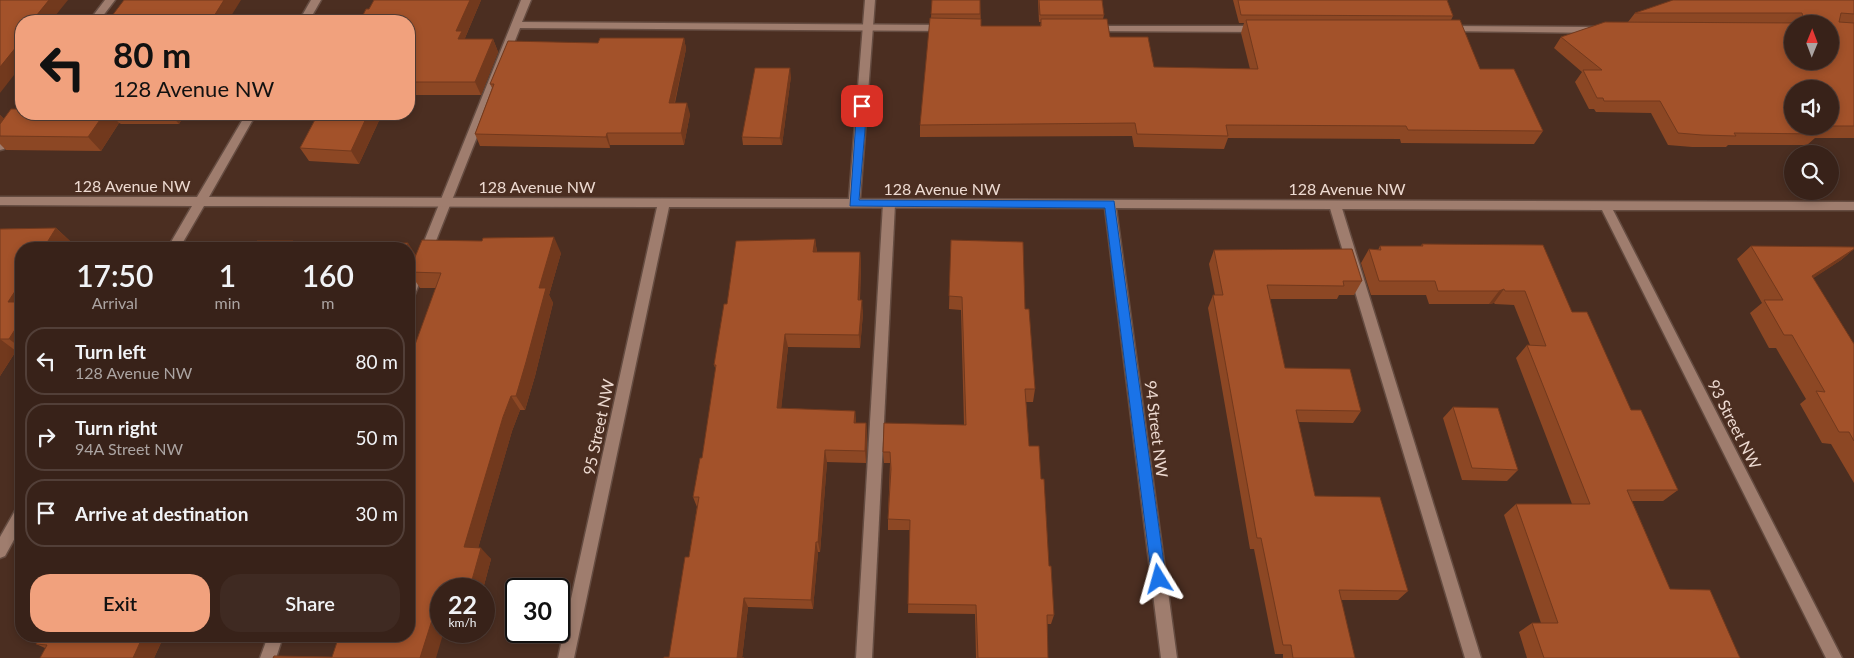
<!DOCTYPE html>
<html lang="en">
<head>
<meta charset="utf-8">
<style>
	body { margin:0; font-family:Lato,sans-serif; background:#3f2a22; color:#f1f3f6; height:100vh; display:flex; flex-direction:column; font-size:19px; white-space:nowrap }
	* { box-sizing:border-box; margin:0 }
	p { font-size:16px; color:#aba4a2 }
	.icon { flex:none; width:28px; height:28px; fill:none; stroke:currentColor; stroke-width:2; stroke-linecap:round; stroke-linejoin:round }
	.map { position:relative; flex:1; overflow:hidden }
	.details { position:absolute; left:15px; top:242px; width:400px; height:400px; display:flex; flex-direction:column; background:#382219; border-radius:20px; box-shadow:0 2px 8px #0003,0 0 0 1px #523f38 }
	.details>* { flex:none }
	.guide { position:absolute; left:15px; top:15px; width:400px; height:105px; border-radius:20px; box-shadow:0 2px 8px #0003,0 0 0 1px #523f38; background:#f1a17d; color:#111; overflow:hidden }
	.needle { width:32px; rotate:1deg }
	.controls { position:absolute; left:1784px; top:15px; display:grid; gap:10px }
	.controls a { display:grid; place-items:center; width:55px; height:55px; border-radius:50%; background:#382219; box-shadow:0 2px 8px #0003,0 0 0 1px #523f38; font-size:25px }
	.speed { position:absolute; left:430px; top:578px; display:flex; gap:10px; font-size:25px; font-weight:700; text-align:center }
	.speed>* { display:grid; place-content:center; width:65px; height:65px; border-radius:50%; background:#382219; box-shadow:0 2px 8px #0003,0 0 0 1px #523f38; line-height:1 }
	.speed small { font-size:12px; font-weight:400 }
	.speed .limit { border:2px solid #111; border-radius:8px; background:#fff; color:#111 }
	.pin { position:absolute; display:grid; place-items:center; width:42px; height:42px; color:#fff; margin:-21px; border-radius:10px; box-shadow:0 2px 8px #0006 }
	.me { position:absolute; width:55px; margin:-28px; rotate:352deg; stroke-linejoin:round; filter:drop-shadow(0 0 4px #0008) }
	.turn { display:flex; align-items:center; gap:18px; height:105px; padding:0 15px; font-size:22px }
	.turn .icon { width:65px; height:65px; stroke-width:2.5 }
	.turn b { display:block; font-size:35px; line-height:42px }
	.eta { display:flex; justify-content:space-evenly; align-items:center; height:85px; text-align:center }
	.eta b { font-size:30px; font-weight:600; line-height:35px }
	.primary-button { display:flex; gap:10px; margin-top:auto; padding:10px 15px }
	.primary-button a { flex:1; height:58px; border-radius:20px; background:#f1a17d; color:#111; font-size:20px; font-weight:600; line-height:58px; text-align:center }
	.primary-button a+a { background:#3f2a22; color:#f1f3f6 }
	ul { padding:0; list-style:none }
	li { display:flex; align-items:center; gap:15px; height:68px; margin:0 10px 8px; padding:0 5px; border:2px solid #523f38; border-radius:20px }
	li div { flex:1 }
	li b { display:block; font-size:19px }
	li em { font-style:normal }
	.map>svg:first-child { display:block }
</style>
</head>
<body>
<div class="map">
<svg width="1854" height="658" viewBox="0 0 1854 658">
	<rect width="100%" height="100%" fill="#4b2e21"/>
	<g fill="none" stroke-linecap="round" stroke-linejoin="round">
		<g stroke="#654c41" stroke-width="3">
			<g id="service">
				<path d="M105 0H115L99 21H89Z"/>
				<path d="M521 0H531L522 22 946 25 951 28 946 31 520 28 415 294 413 297 409 299V279Z"/>
				<path d="M1091 26H1259L1264 29 1259 32 1087 31V27Z"/>
				<path d="M1449 26 1599 27 1604 30 1599 33 1445 31 1444 29Z"/>
				<path d="M20 111 21 114H29L4 149 0 150V138Z"/>
				<path d="M889 200 895 204 872 658H856L883 204Z"/>
				<path d="M1335 201 1341 205 1481 658H1465L1329 205Z"/>
				<path d="M268 636H283L276 658H260Z"/>
			</g>
		</g>
		<g stroke="#654c41" stroke-width="3">
			<g id="minor">
				<path d="M311 0H321L309 21H299Z"/>
				<path d="M865 0H875L860 199 1854 202V210H1613L1842 658H1826L1602 210 1116 208 1177 658H1161L1105 208 669 207 574 658H558L657 207 204 206 179 249H167L192 206 0 205V197H197L246 114H256L209 197 849 199Z"/>
				<path d="M21 507V527L5 556 0 558V537L16 509Z"/>
			</g>
		</g>
		<use href="#service" fill="#9f7d6e" fill-rule="evenodd"/>
		<use href="#minor" fill="#9f7d6e" fill-rule="evenodd"/>
	</g>
	<g fill="#8c4724">
		<path d="M374 0H481L465 38V39H493L498 52 481 95H409V21Z"/>
		<path d="M932 0H980L981 26H1040L1041 22H1039L1038 0H1102L1104 15 1103 19 1110 37 1154 67 1250 69 1241 33 1244 23H1239L1233 0H1447L1453 16 1451 20 1480 69 1543 131 1534 144 1401 143 1400 139 1228 138 1224 149 1134 147 1132 136 920 137V125L931 18Z"/>
		<path d="M1854 0V138H1815L1807 145H1728L1726 147H1692L1668 145 1651 113 1596 112 1594 109H1589L1575 82 1582 72 1554 48 1561 37 1628 22 1635 13Z"/>
		<path d="M684 38 686 49 675 103 690 114 684 145H610V148L480 146 475 134 492 88 490 84 598 43Z"/>
		<path d="M791 76 782 145H743L742 137Z"/>
		<path d="M21 114H185L179 124H121L119 123 101 151 6 150 0 144V115L4 119Z"/>
		<path d="M318 114H382L359 164 309 161 300 148Z"/>
		<path d="M56 228 71 242 21 249V351H16L0 376V229Z"/>
		<path d="M815 239 817 252H860L861 265 860 300 863 313 860 348 788 347 781 408 855 411 856 423H866L867 435 866 463 827 462 820 552H818L813 609 748 607 742 658 669 657 689 557 697 507 693 497 702 458 716 370 714 365 727 304Z"/>
		<path d="M951 240 1025 309 1035 389 1033 402H1026L1029 446 1041 479 1049 566 1054 615 1051 624H1047L1048 658H976L975 614 908 613 910 530H888V519L890 463H884L883 452 964 425 961 310 949 309Z"/>
		<path d="M1422 244 1572 312 1678 490 1663 501H1632L1670 589 1740 658H1527L1519 632 1532 623H1541L1504 515 1516 504H1572L1516 358 1527 345H1530L1514 305 1495 304 1494 303 1489 304H1429L1426 295H1371L1361 263 1369 249 1378 250 1380 246H1421Z"/>
		<path d="M1751 246 1854 247V249L1841 260 1813 278 1854 344V483L1831 444 1822 443 1800 404 1806 399 1776 348H1769L1750 313 1762 303 1737 259Z"/>
		<path d="M409 249 416 255 561 253 549 295 553 303 535 376 525 410H520L512 431 478 548 491 559 483 589H441V631L332 657 409 636 412 353 436 288H420L410 273 409 275Z"/>
		<path d="M1214 250 1362 281 1354 295H1339L1337 299H1270L1285 368 1361 411 1353 423 1298 422 1315 496 1408 591 1398 600H1341L1355 658H1283V654H1275L1254 549H1250L1208 308 1213 295H1215L1209 264Z"/>
		<path d="M1453 407 1518 470 1507 481 1462 480 1443 418Z"/>
		<path d="M40 636H164L154 658 45 648 36 644Z"/>
	</g>
	<g fill="#72391d">
		<path d="M49 0H68L51 21H32Z"/>
		<path d="M224 0H241L228 21H211Z"/>
		<path d="M470 0H481L465 38 467 44 464 51 456 31Z"/>
		<path d="M684 38 686 49 672 114 669 103Z"/>
		<path d="M493 39 498 52 481 95 475 82Z"/>
		<path d="M21 41V66L0 93V67Z"/>
		<path d="M790 68 791 76 782 145 780 138Z"/>
		<path d="M687 103 690 114 684 145 681 133Z"/>
		<path d="M104 114H111L119 123 101 151 88 137Z"/>
		<path d="M170 114H185L179 124Z"/>
		<path d="M368 114H382L359 164 351 151Z"/>
		<path d="M0 115 8 123 0 135Z"/>
		<path d="M607 133 610 145V148L606 137Z"/>
		<path d="M56 228 71 242 66 249H43Z"/>
		<path d="M554 237 561 253 549 295 553 303 535 376 525 410 516 396 539 288Z"/>
		<path d="M815 239 817 253 813 252Z"/>
		<path d="M293 241 299 249H289Z"/>
		<path d="M408 243 416 255 409 275V249H406Z"/>
		<path d="M1854 249 1841 260 1797 289 1812 276Z"/>
		<path d="M860 252 861 265 859 313 858 300Z"/>
		<path d="M21 282V313L8 302Z"/>
		<path d="M1504 289 1494 303 1489 304 1499 291Z"/>
		<path d="M862 300 863 313 860 348 859 335Z"/>
		<path d="M21 320V348L9 339Z"/>
		<path d="M785 334 788 347 780 420 777 408Z"/>
		<path d="M0 339 16 351 0 376Z"/>
		<path d="M511 396 520 410 512 431 475 559 464 547 503 417Z"/>
		<path d="M855 411 856 423H854Z"/>
		<path d="M866 423 867 435 866 463 865 451Z"/>
		<path d="M825 450 827 462 820 552 818 542Z"/>
		<path d="M816 542 818 552 813 609 811 600Z"/>
		<path d="M481 548 491 559 483 589H472L470 587Z"/>
		<path d="M744 598 748 607 742 658H737Z"/>
		<path d="M432 620 441 628V631H444L436 658H420Z"/>
		<path d="M143 636H164L154 658H133Z"/>
	</g>
	<g fill="#a3522a" stroke="#72391d" fill-rule="evenodd">
		<path d="M0 0H49L32 21H21V41L0 67Z"/>
		<path d="M124 0H224L211 21H108Z"/>
		<path d="M374 0H470L456 31H462L458 39H493L475 82H409V21H360L366 9H369Z"/>
		<path d="M932 0H980V14H931Z"/>
		<path d="M1039 0H1102L1104 15H1040Z"/>
		<path d="M1238 0H1447L1453 16 1241 15Z"/>
		<path d="M1673 0H1854V14L1841 13 1839 22 1854 23V126H1813L1819 134 1734 133 1736 136 1702 135 1678 133 1660 101H1604L1603 98H1597L1583 70H1602L1561 37 1605 22 1802 23 1804 21 1802 13H1635ZM1792 24H1830V61H1792ZM1792 89H1830V126H1792Z"/>
		<path d="M930 18 981 19V26H1041V19H1107L1110 37H1148L1154 67 1258 69 1246 20H1460L1480 69H1514L1543 131 1408 130 1406 126 1226 125 1228 136 1137 134 1135 123 920 125Z"/>
		<path d="M600 38H684L669 103H687L681 133H607L606 137 475 134 494 84H490L508 41 598 43Z"/>
		<path d="M755 68H790L780 138 742 137Z"/>
		<path d="M11 109H21V114H104L88 137 0 136V124Z"/>
		<path d="M318 114H368L351 151 300 148Z"/>
		<path d="M56 228 43 249H21V282L8 302H21V320L9 339H0V229Z"/>
		<path d="M554 237 539 288H546L526 362 516 396H511L503 417 464 547 481 548 470 587H454L453 589H441V620H432L420 658H273L274 656 332 657 339 636H409V353H412L441 273 409 272 422 240 482 241 483 238Z"/>
		<path d="M815 239 813 252H860L858 300H862L859 335 785 334 777 408 855 411 854 423H866L865 451 825 450 818 542H816L811 600 744 598 737 658H744H664V657H669L685 557H689L699 497H693L700 458H702L716 365H714L724 304H727L736 241Z"/>
		<path d="M951 240 1023 242 1025 309H1029L1035 389H1025L1029 446H1039L1041 479H1044L1049 566H1051L1054 615H1047L1048 658H978L976 605 908 604 910 520 888 519 891 469 890 452H883L884 423 966 425 962 297 949 296Z"/>
		<path d="M257 241H293L289 249H253Z"/>
		<path d="M365 243H408L406 249H363Z"/>
		<path d="M1422 244 1543 245 1572 312H1587L1631 410H1641L1678 490H1627L1670 589 1710 590 1740 658H1544L1532 623H1558L1516 504H1590L1527 345 1546 346 1525 291H1505L1504 289 1499 291H1438L1435 281H1379L1369 249 1381 250 1380 246H1423Z"/>
		<path d="M1751 246 1854 247V249L1812 276 1854 344V441L1849 432H1839L1816 391 1825 392 1792 335H1784L1764 300H1783Z"/>
		<path d="M1352 249 1362 281H1343L1344 286 1267 285 1285 368 1350 369 1361 411 1296 410 1315 496 1380 497 1408 591 1339 590 1355 658H1293L1291 645H1283L1261 538H1257L1213 295H1223L1214 250Z"/>
		<path d="M1453 407 1498 408 1518 470 1472 468Z"/>
		<path d="M40 636H143L133 658H40L47 645 36 644Z"/>
	</g>
	<path fill="#1a73e8" stroke="#114b97" d="M862 103 867 106 859 200 1114 201 1166 579 1164 584 1159 586 1154 584 1152 579 1105 208 850 206 857 106Z"/>
	<g text-anchor="middle" dominant-baseline="central" stroke-width="5" stroke-linejoin="round" paint-order="stroke">
		<g font-size="16" fill="#eddad1" stroke="#4b2e21">
			<text x="132" y="185">128 Avenue NW</text>
			<text x="537" y="186">128 Avenue NW</text>
			<text x="942" y="188">128 Avenue NW</text>
			<text x="1347" y="188">128 Avenue NW</text>
			<text transform="translate(1735 424) rotate(63)">93 Street NW</text>
			<text transform="translate(598 427) rotate(-78)">95 Street NW</text>
			<text transform="translate(1157 429) rotate(83)">94 Street NW</text>
		</g>
	</g>
</svg>
<div class="controls">
<a><svg class="needle" viewBox="-14 -14 28 28"><path d="M0-13l5 13h-10z" fill="#e53935"/><path d="M0 13l5-13h-10z" fill="#aba4a2"/></svg></a>
<a><svg class="icon" aria-label="sound" viewBox="0 0 24 24"><path d="M4 9h4l5-4v14l-5-4H4zM17 9q2 3 0 6"/></svg></a>
<a><svg class="icon" aria-label="search" viewBox="0 0 24 24"><circle cx="10" cy="10" r="6"/><path d="M15 15l6 6"/></svg></a>
</div>
<div class="speed"><div>22<small>km/h</small></div><div class="limit">30</div></div>
<div class="pin" style="left:862px;top:106px;background:#d93025"><svg class="icon" aria-label="arrive" viewBox="0 0 24 24"><path d="M6 21V4h12l-3 4 3 4H6"/></svg></div>
<svg class="me" style="left:1159px;top:579px" viewBox="-20 -20 40 40"><path d="M0-17L14 15 0 8-14 15z" fill="#1a73e8" stroke="#fff" stroke-width="4"/></svg>
<div class="guide">
<div class="turn"><svg class="icon" aria-label="left" viewBox="0 0 24 24"><path d="M17 20v-9H6M10 6l-5 5 5 5"/></svg><div><b>80 m</b>128 Avenue NW</div></div>
</div>
<section class="details">
<div class="eta">
<div><b>17:50</b><p>Arrival</p></div>
<div><b>1</b><p>min</p></div>
<div><b>160</b><p>m</p></div>
</div>
<ul>
<li><svg class="icon" aria-label="left" viewBox="0 0 24 24"><path d="M17 20v-9H6M10 6l-5 5 5 5"/></svg><div><b>Turn left</b><p>128 Avenue NW</p></div><em>80 m</em></li>
<li><svg class="icon" aria-label="right" viewBox="0 0 24 24"><path d="M7 20v-9h11M14 6l5 5-5 5"/></svg><div><b>Turn right</b><p>94A Street NW</p></div><em>50 m</em></li>
<li><svg class="icon" aria-label="arrive" viewBox="0 0 24 24"><path d="M6 21V4h12l-3 4 3 4H6"/></svg><div><b>Arrive at destination</b></div><em>30 m</em></li>
</ul>
<div class="primary-button"><a>Exit</a><a>Share</a></div>
</section>
</div>
</body>
</html>
